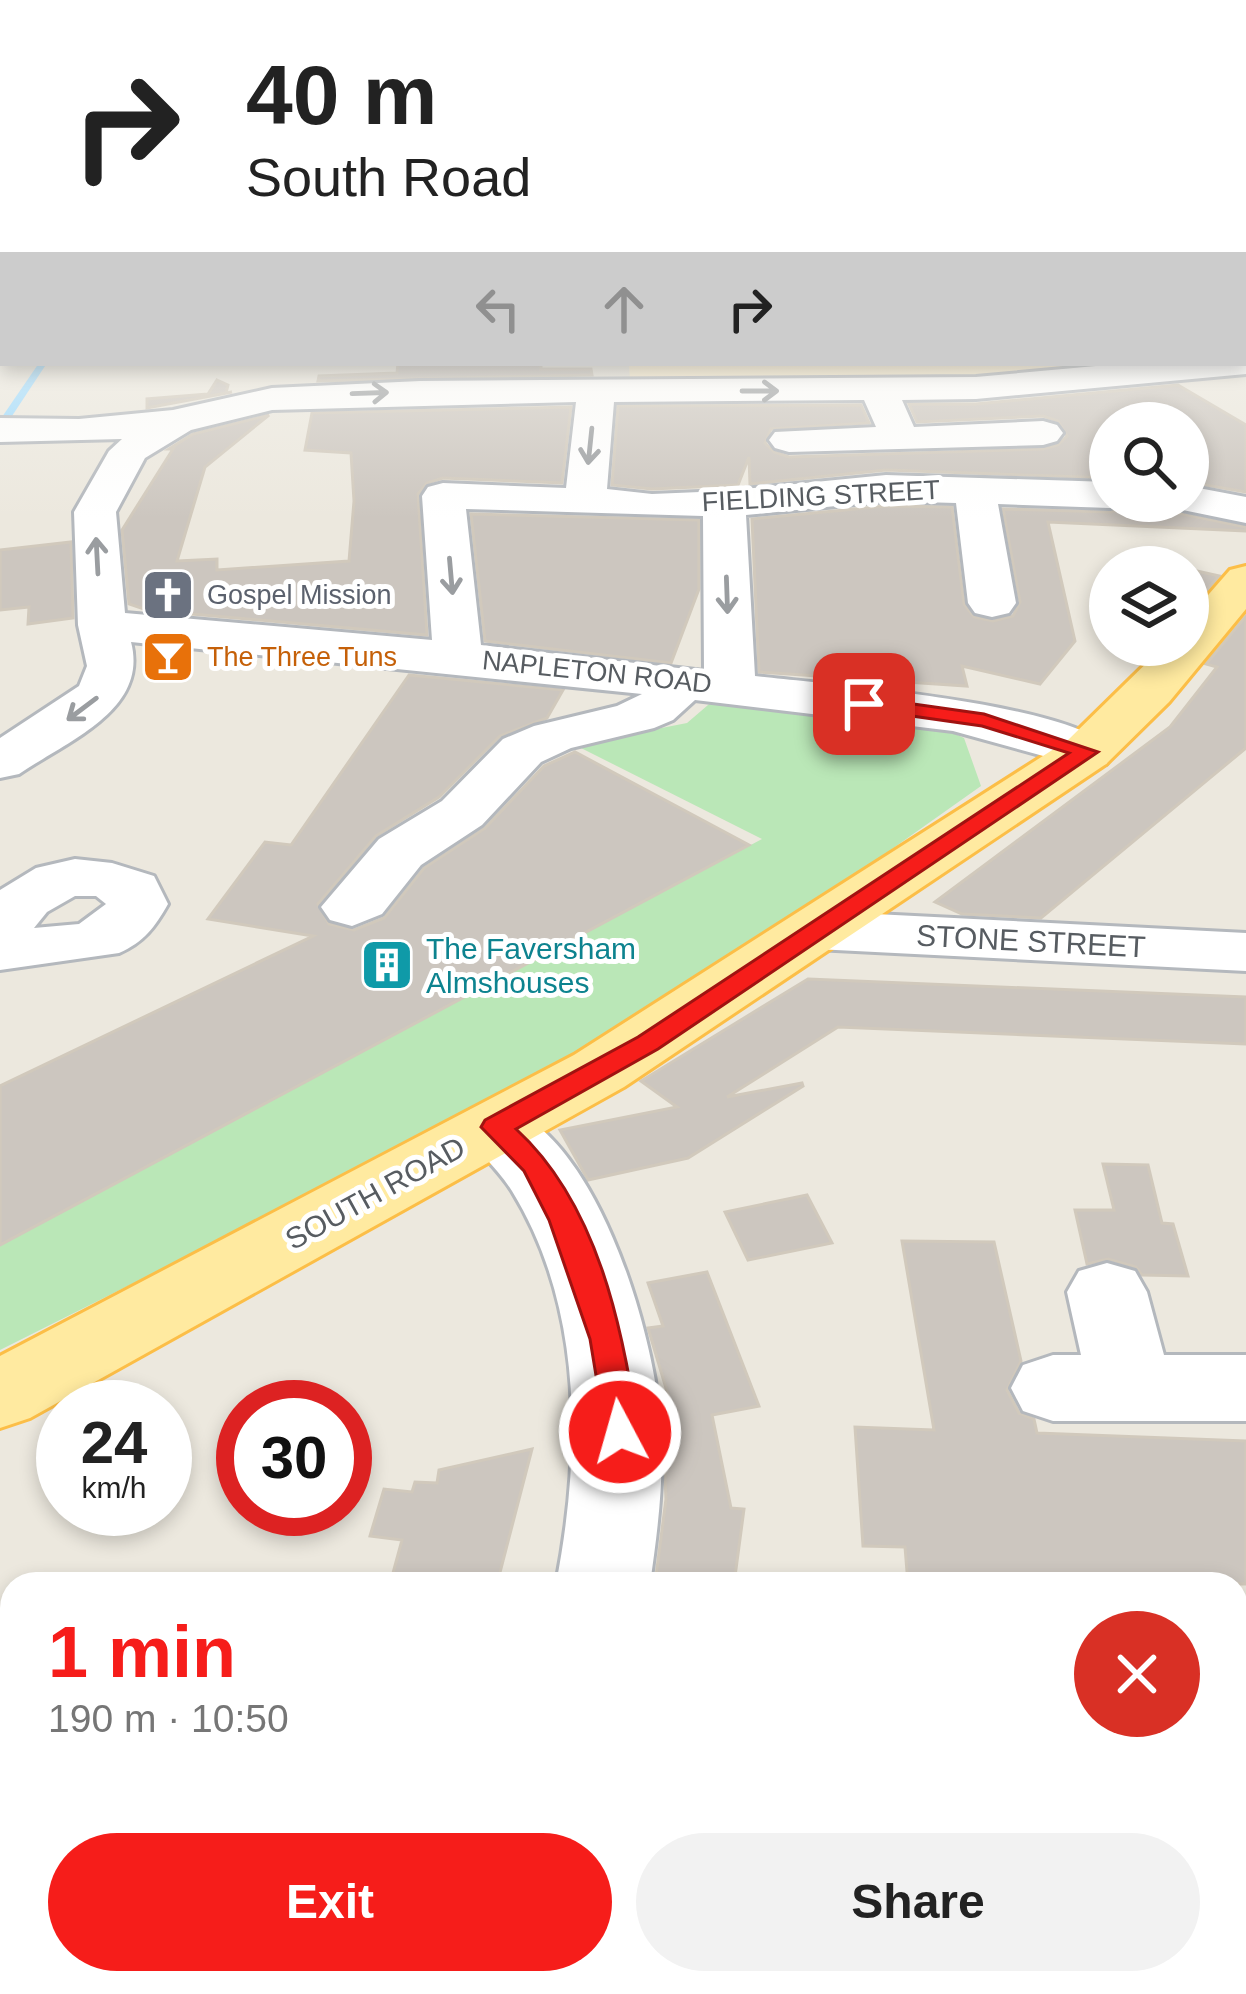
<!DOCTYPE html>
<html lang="en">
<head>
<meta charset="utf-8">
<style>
	body { margin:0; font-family:Helvetica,sans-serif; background:#f2f2f2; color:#222; height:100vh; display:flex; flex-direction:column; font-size:45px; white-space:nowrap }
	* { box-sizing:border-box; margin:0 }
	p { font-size:39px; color:#767676 }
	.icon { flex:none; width:66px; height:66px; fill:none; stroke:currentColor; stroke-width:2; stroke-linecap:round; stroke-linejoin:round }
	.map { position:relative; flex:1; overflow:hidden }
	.sheet { position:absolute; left:0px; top:1572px; width:1248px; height:423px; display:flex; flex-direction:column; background:#fff; border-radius:36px 36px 0 0; box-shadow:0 6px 18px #0003 }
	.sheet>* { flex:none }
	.guide { position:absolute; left:0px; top:0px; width:1248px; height:366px; box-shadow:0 6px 18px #0003; background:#fff; color:#222; overflow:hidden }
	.tools { position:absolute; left:1089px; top:402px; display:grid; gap:24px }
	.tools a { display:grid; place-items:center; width:120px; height:120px; border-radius:50%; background:#fff; box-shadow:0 6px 18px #0003; font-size:60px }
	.speed { position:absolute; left:36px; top:1380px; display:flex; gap:24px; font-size:60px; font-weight:700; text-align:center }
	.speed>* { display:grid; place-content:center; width:156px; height:156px; border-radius:50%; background:#fff; box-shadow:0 6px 18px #0003; line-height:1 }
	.speed small { font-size:30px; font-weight:400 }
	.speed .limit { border:18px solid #d22; background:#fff; color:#111 }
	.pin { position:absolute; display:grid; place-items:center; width:102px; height:102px; color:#fff; margin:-51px; border-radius:24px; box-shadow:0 6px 18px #0006 }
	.me { position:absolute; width:132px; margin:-66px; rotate:354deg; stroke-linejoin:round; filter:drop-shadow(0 0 9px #0008) }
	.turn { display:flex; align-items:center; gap:42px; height:252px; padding:0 48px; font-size:54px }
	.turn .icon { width:156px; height:156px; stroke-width:2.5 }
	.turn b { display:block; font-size:84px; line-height:102px }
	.lanes { display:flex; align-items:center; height:114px; padding:0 48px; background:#0003; justify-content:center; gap:60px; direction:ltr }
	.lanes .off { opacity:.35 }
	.round { display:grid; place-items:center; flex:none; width:126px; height:126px; border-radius:63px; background:#f2f2f2 }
	.head { display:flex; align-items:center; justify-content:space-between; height:204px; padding:0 48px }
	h1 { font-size:72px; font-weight:800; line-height:90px; color:#f61d1a }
	.action { display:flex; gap:24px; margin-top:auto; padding:24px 48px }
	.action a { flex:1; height:138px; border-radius:72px; background:#f61d1a; color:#fff; font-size:48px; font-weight:800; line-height:138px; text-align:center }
	.action a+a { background:#f2f2f2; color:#222 }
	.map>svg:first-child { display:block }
</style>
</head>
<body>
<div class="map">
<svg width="1246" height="1994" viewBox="0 0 1246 1994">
	<rect width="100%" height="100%" fill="#ece8de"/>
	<path fill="#fff1d0" d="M629 363H1064L1076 377 630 382Z"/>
	<path fill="#bae7b7" d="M722 693 923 719 964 738 981 786 629 1035 0 1350V1245L762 839 575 745 687 723Z"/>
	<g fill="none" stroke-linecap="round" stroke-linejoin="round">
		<g fill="#9bdaff" fill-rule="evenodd">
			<path d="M3 245V250L0 251V246Z"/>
			<path d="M0 333 3 334V340L0 339Z"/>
			<path d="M39 363H47L10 419H4L2 417Z"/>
		</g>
	</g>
	<g fill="#ccc6bf" stroke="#d1c9bc" stroke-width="3">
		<path d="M398 363H541V369H591L592 375 318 381 319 376 397 373Z"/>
		<path d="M217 380 228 385 226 393 232 392 147 408V399L208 394Z"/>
		<path d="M1178 385 1246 425V492L1188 482V423H1110V478L886 470 750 484 749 457 738 485 652 489 612 485 618 406 861 405 869 423 771 429 765 443 774 452 789 457 1043 449 1058 445 1067 436 1058 421 1043 416 917 422 909 404H976Z"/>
		<path d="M571 407 562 483 443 478 427 483 418 494 427 635 147 610 129 604 122 530 173 449H169L193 434 269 415 205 467 177 561 217 559V570L349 561 354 501 351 453 305 450 312 413Z"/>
		<path d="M1128 501H1164L1172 512 1246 527V531L1048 522 1075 641 1040 684 962 666 967 686 759 672 752 519 886 506 952 507 964 604 974 617 993 621 1013 616 1020 602 1003 509 1110 512 1126 508Z"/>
		<path d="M471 514 699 520V589L671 663 485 641Z"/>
		<path d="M71 542 73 618 28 624 29 607 0 610V550Z"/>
		<path d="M1188 569 1219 576 1188 611Z"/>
		<path d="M1246 616V748L1041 918 962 914 935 902 1170 727 1217 667 1206 664Z"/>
		<path d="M409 675 563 690 547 718 500 736 439 797 376 836 318 904 329 924 354 930 384 918 424 868 485 828 544 766 575 752 749 845 0 1245V1086L313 936 208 919 265 842 291 845Z"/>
		<path d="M808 979 1246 997V1044L838 1027 727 1097 802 1083 803 1086 688 1158 588 1180 560 1130 677 1107 641 1081Z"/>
		<path d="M1103 1164 1148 1165 1162 1223 1173 1224 1188 1276 1142 1275 1136 1267 1108 1259 1087 1264 1075 1210H1114Z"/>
		<path d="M807 1195 832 1243 748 1260 725 1212Z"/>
		<path d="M902 1241 994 1242 1021 1361 1007 1390 1019 1413 1034 1419 1037 1433 1246 1441V1584H908L905 1547 863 1546 855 1427 934 1430Z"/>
		<path d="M707 1272 759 1406 712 1415 731 1508 744 1509 734 1584H655L666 1499 661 1395H668L648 1328 663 1326 648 1283Z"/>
		<path d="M532 1449 497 1584H390L402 1540 370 1536 384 1489 412 1492 415 1482 437 1483 439 1470Z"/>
	</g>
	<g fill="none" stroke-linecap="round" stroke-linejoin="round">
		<g stroke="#b4b8bd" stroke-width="6">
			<g id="minor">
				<rect x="1245" y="267" width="1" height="18"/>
				<path d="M1246 352V374L976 399 902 400 914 427 1043 421 1057 425 1063 433 1057 441 1043 445 789 452 775 448 769 440 775 432 876 427 864 400 614 402 607 489 652 494 724 491 886 475 1110 482V501L1125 504 1110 508 998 504 1016 603 1009 613 992 617 975 613 968 603 956 503 886 501 746 515 755 676C821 684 1080 703 1114 752L1106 764 1087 768 953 731 695 700 673 720 654 728 571 748 541 762 482 825 421 865 382 914 352 926 330 920 321 907 379 839 442 801 503 739 534 726 617 706 642 694 131 642C149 710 67 741 19 774L0 778V738L79 686 87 666 78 625 74 512 109 451 122 439 0 442V418L79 419 173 410 272 388 420 381 976 377 1129 363H1245ZM576 402 566 488 443 483 428 487 422 496 432 640 125 613 116 512 145 458 191 430 272 410ZM466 509 703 516 704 671 481 645Z"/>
				<path d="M1188 486 1246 497V523L1173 508 1168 501H1188Z"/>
				<path d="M75 859 112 863 154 876 168 904C155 927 144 942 119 953L0 970V890L36 868ZM75 896H96L106 904 79 924 34 928 47 912Z"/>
				<path d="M816 911 1246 933V971L816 949 794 943 785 930 794 917Z"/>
				<path d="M496 1103C595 1130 652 1326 660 1418 665 1473 658 1529 650 1584H556C581 1455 584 1308 512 1191 497 1167 475 1150 460 1127L470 1110Z"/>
				<path d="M1107 1263 1135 1271 1147 1292 1164 1355H1246V1421H1053L1023 1411 1011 1388 1023 1365 1053 1355H1081L1067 1292 1079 1271Z"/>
				<path d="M1236 1626 1246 1627V1715L1236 1714Z"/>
				<path d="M481 1983H595L597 1994H483Z"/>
			</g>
		</g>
		<g stroke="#fcbe47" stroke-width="6">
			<path id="major" d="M1246 566V609L1169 702 1106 764 624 1087 30 1418 0 1428V1356L574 1055 1068 740 1165 645H1188V618L1230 570Z"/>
		</g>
		<use href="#minor" fill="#fff" fill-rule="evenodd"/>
		<use href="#major" fill="#ffeaa0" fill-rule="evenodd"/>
	</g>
	<defs><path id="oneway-shaft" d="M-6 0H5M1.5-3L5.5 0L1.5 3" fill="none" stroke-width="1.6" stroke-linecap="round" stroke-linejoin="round" transform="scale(3)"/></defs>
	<g stroke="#9a9da0">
		<use href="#oneway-shaft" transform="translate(760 391)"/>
		<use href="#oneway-shaft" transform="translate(370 393) rotate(-2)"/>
		<use href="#oneway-shaft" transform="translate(590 446) rotate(96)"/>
		<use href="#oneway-shaft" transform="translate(97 556) rotate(-93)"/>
		<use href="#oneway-shaft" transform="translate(451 576) rotate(85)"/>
		<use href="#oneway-shaft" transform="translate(727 595) rotate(88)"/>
		<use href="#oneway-shaft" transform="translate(82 709) rotate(143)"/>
	</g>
	<linearGradient id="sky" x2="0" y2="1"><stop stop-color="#89c3f1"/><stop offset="0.46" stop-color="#f6f5f0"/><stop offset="1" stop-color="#f6f5f0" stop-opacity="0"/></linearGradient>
	<rect width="1246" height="518" fill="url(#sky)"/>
	<path fill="#f61d1a" stroke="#a01311" stroke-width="3" d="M864 697 984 714 1098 752 658 1049 516 1129C597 1203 623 1327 638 1432L633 1442 620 1446 607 1442 590 1339 549 1220 524 1171 481 1127 485 1120 638 1037 1069 753 982 726 856 708 853 704Z"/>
	<defs>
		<g id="church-square" transform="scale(2.7)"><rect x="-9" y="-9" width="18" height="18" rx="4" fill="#6b7280" stroke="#fff"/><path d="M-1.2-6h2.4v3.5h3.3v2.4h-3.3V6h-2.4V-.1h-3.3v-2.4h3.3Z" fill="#fff"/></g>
		<g id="bar-square" transform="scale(2.7)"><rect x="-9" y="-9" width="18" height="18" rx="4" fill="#e8710a" stroke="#fff"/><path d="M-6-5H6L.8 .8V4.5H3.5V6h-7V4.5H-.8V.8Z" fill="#fff"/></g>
		<g id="building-square" transform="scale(2.7)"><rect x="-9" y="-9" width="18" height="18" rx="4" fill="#0f9aa8" stroke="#fff"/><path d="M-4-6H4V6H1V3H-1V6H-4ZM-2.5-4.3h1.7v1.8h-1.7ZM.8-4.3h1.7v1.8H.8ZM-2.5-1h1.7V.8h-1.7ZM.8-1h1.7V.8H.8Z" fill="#fff"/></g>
	</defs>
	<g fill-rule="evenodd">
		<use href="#church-square" x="168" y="595"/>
		<use href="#bar-square" x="168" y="657"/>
		<use href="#building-square" x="387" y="965"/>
	</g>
	<g text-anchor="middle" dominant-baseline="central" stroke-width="10" stroke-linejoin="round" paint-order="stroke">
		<g font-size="27" fill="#575c61" stroke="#fff">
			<text transform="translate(821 496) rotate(-3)">FIELDING STREET</text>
			<text transform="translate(597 672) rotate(6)">NAPLETON ROAD</text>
		</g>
		<g font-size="27" fill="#5b616d" stroke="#fff" text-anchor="start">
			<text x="207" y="595">Gospel Mission</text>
		</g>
		<g font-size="27" fill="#c56008" stroke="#fff" text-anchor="start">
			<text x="207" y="657">The Three Tuns</text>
		</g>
		<g font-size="30" fill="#575c61" stroke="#fff">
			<text transform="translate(1031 941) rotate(3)">STONE STREET</text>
			<text transform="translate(375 1193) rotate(-29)">SOUTH ROAD</text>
		</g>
		<g font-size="30" fill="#0d838f" stroke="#fff" text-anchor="start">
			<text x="426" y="948">The Faversham<tspan x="426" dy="34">Almshouses</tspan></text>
		</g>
	</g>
</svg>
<div class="tools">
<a><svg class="icon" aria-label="search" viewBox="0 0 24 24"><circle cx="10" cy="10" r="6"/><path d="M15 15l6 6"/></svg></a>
<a><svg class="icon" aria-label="layers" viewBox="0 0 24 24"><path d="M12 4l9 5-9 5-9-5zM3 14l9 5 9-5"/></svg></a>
</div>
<div class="speed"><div>24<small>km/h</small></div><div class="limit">30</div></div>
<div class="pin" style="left:864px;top:704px;background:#d93025"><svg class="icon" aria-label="arrive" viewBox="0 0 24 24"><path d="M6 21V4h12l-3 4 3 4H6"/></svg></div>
<svg class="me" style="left:620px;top:1432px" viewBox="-20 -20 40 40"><circle r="17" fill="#f61d1a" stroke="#fff" stroke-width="3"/><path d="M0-11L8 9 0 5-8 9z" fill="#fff"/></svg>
<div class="guide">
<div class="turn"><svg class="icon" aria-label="right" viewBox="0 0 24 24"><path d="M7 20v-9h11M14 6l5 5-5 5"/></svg><div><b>40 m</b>South Road</div></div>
<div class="lanes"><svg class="icon off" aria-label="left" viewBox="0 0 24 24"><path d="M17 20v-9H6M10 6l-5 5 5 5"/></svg><svg class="icon off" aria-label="ahead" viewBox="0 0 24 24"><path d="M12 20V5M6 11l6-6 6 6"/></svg><svg class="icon" aria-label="right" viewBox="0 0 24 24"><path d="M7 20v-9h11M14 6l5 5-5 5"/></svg></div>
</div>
<section class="sheet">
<div class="head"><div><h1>1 min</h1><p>190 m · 10:50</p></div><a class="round" style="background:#d93025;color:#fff"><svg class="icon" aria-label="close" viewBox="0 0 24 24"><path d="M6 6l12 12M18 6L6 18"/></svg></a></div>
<div class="action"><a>Exit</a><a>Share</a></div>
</section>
</div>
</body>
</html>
